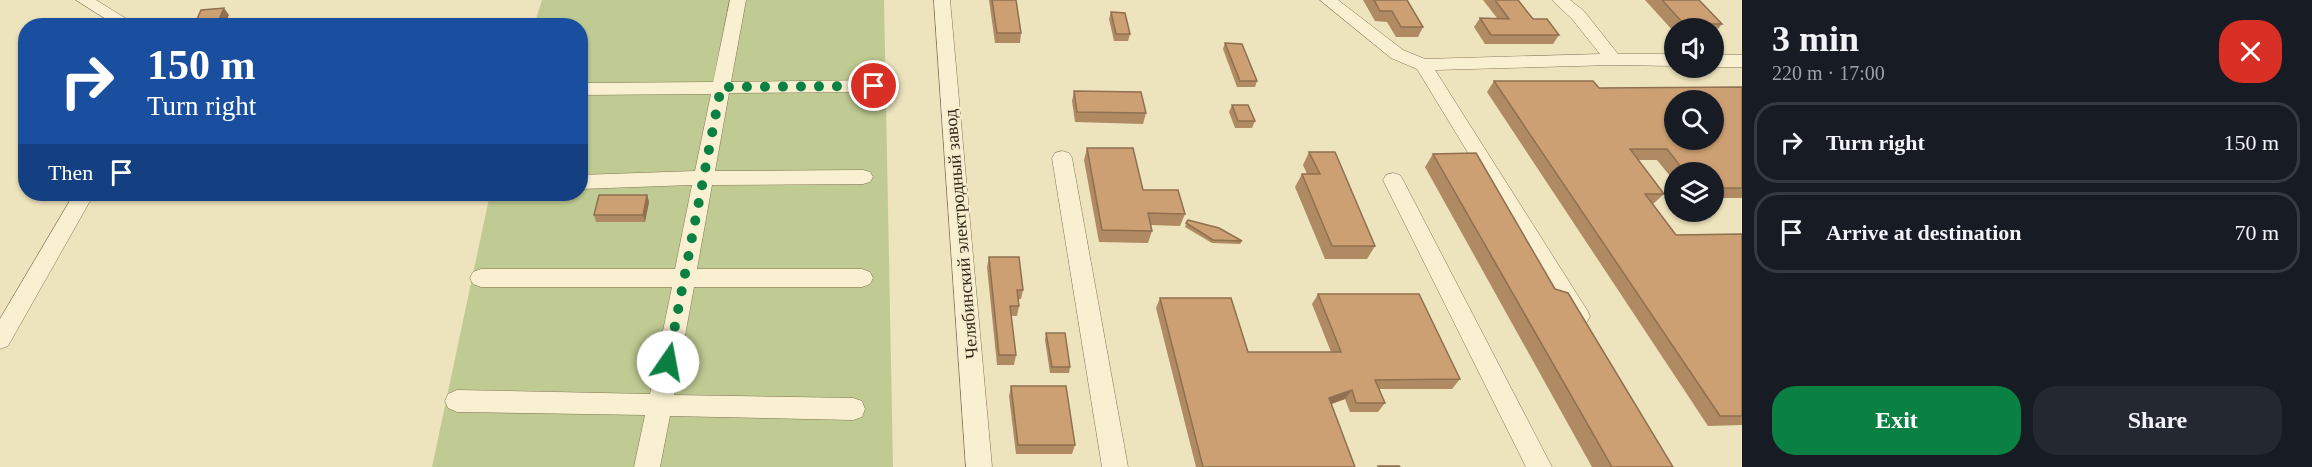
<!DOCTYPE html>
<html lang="en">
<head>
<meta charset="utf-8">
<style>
	body { margin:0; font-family:Georgia,serif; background:#242831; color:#f1f3f6; height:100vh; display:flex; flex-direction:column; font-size:22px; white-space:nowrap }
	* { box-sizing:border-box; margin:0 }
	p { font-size:20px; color:#9ea1a6 }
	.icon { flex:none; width:33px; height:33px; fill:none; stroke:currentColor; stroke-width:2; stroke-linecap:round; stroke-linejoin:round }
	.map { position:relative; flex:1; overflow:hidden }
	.side { display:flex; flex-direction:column; background:#171b24; width:570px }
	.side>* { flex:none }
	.top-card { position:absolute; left:18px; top:18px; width:570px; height:183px; border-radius:24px; box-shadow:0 2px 4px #0004; background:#1a4fa0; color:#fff; overflow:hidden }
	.controls { position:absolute; left:1664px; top:18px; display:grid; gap:12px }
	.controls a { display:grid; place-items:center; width:60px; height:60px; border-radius:50%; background:#171b24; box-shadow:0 2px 4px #0004; font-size:30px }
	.pin { position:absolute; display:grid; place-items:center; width:51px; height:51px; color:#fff; margin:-26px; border:3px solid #fff; border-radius:50%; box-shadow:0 2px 6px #0007 }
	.me { position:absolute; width:66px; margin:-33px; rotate:12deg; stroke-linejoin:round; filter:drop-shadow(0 0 4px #0008) }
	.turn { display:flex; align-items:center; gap:21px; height:126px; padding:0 30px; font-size:27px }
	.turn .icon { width:78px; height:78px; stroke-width:2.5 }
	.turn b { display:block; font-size:42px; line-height:51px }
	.then { display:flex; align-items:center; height:57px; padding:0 30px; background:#0003; gap:12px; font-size:22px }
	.round { display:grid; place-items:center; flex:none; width:63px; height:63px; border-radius:24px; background:#242831 }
	.summary { display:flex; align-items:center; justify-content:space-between; height:102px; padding:0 30px }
	h1 { font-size:36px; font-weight:600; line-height:45px }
	.primary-button { display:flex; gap:12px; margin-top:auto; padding:12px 30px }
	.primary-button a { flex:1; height:69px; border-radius:24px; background:#0b8043; color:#fff; font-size:24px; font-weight:600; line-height:69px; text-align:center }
	.primary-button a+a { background:#242831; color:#f1f3f6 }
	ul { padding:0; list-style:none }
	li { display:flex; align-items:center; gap:18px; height:81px; margin:0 12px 9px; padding:0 18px; border:3px solid #363941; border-radius:24px }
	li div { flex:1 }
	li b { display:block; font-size:22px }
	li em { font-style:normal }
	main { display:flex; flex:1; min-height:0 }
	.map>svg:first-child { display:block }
</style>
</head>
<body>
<main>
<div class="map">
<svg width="1742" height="467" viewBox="0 0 1742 467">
	<rect width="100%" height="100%" fill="#ede3bd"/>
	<path fill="#bfcb92" d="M542 0H884L893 467H432L490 194H580V26L534 25Z"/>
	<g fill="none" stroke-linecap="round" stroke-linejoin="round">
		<g stroke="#857356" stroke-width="1">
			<g id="minor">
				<path d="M76 0H96L138 26H117Z"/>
				<path d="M730 0H746L731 82 875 80 881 82 884 86 881 90 875 92 729 93 715 171 863 170 870 172 873 177 870 182 863 184 712 185 697 269H862L870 272 873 278 870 284 862 287H694L674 395 853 398 862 401 865 409 862 417 853 420 670 416 660 467H634L645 415 457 412 448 408 445 401 448 394 457 390 650 394 672 287H481L473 284 470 278 473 272 481 269H675L692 185 580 189V175L695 171 711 94 580 95V83L713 82Z"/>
				<path d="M934 0H950L992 467H966Z"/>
				<path d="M1320 0H1338L1403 50 1425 59 1600 54 1572 19 1552 0H1570L1584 11 1618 54H1674V66L1613 65 1435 70 1587 310 1590 316 1587 322 1579 325 1571 322 1417 69 1391 58Z"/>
				<rect x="1713" y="55" width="29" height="12"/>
				<path d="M1062 151 1069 153 1072 158 1128 467H1102L1052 158 1055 153Z"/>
				<path d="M1393 173 1400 175 1403 180 1552 467H1526L1383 180 1386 175Z"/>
				<path d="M74 194H94L8 346 0 349V319Z"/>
			</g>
		</g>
		<use href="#minor" fill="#f8f0d0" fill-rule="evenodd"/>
	</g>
	<g fill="#af8a63">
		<path d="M989 0H1016L1021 33 1020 43H995Z"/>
		<path d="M1363 0H1407L1423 27 1418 37H1396L1387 22 1375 21Z"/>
		<path d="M1483 0H1518L1533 19 1559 35 1553 44H1485L1474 27 1480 18H1497Z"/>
		<path d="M1645 0H1699L1722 24 1714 34H1713V28H1674V32Z"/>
		<path d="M1111 12 1130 34 1128 41H1114L1109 19Z"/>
		<path d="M1225 43 1257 81 1255 87H1237L1223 49Z"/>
		<path d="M1494 81 1599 88 1742 87V198H1713V172H1674V181L1657 160H1638L1664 194 1653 204 1676 235 1742 234V425L1708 426 1487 92Z"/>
		<path d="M1074 91 1146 113 1143 124 1075 122 1072 101Z"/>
		<path d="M1232 105 1255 121 1252 128H1235L1229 112Z"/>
		<path d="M1087 148 1143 190 1185 214 1180 226 1151 225 1152 231 1148 243 1099 242 1084 160Z"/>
		<path d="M1309 152 1375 246 1367 259H1325L1295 187 1302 174H1307L1303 165Z"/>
		<path d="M1433 154 1555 289 1673 467H1592L1425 167Z"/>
		<path d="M647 195 649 202 645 222H596L594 215Z"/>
		<path d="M1188 220 1242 241 1240 244 1212 243 1185 227Z"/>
		<path d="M989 257 1023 290 1021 299H1018L1019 306 1017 316H1011L1016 355 1014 365H997L987 267Z"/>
		<path d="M1318 294 1460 379 1452 389H1379L1385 403 1378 412H1350L1345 399 1331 404 1355 467H1196L1156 308 1160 298 1248 352H1331L1312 304Z"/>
		<path d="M1046 333 1070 367 1069 373H1050L1045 340Z"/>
		<path d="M1011 386 1075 445 1072 454H1016L1009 396Z"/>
	</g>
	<g fill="#8f7050">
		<path d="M224 8 229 15 224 26H216Z"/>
		<path d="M647 195 649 202 645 222 643 215Z"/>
		<path d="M1352 390 1345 399 1323 407 1329 398Z"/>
	</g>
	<g fill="#cca073" stroke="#8f7050" stroke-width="1.5" fill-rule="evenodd">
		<path d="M992 0H1016L1021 33H997Z"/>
		<path d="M1374 0H1407L1423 27H1401L1392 11H1380Z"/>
		<path d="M1495 0H1518L1533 19H1547L1559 35H1491L1480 18 1509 19Z"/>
		<path d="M1662 0H1699L1722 24H1684Z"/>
		<path d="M224 8 216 26H194L201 10Z"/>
		<path d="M1111 12 1125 13 1130 34H1116Z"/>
		<path d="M1225 43 1242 44 1257 81H1240Z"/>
		<path d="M1494 81H1593L1599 88 1742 87V188H1713V172H1685L1667 149H1630L1664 194H1645L1676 235 1742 234V416H1720ZM1674 100H1713V140H1674Z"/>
		<path d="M1074 91 1141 92 1146 113 1077 112Z"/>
		<path d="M1232 105H1248L1255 121H1238Z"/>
		<path d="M1087 148H1133L1143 190H1178L1185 214 1148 213 1152 231 1102 230Z"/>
		<path d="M1309 152H1335L1375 246H1332L1302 174H1320Z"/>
		<path d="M1476 153 1555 289 1568 293 1673 467H1612L1433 154Z"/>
		<path d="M599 195H647L643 215H594Z"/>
		<path d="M1188 220 1219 228 1242 241 1213 240 1186 223Z"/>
		<path d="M989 257H1019L1023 290H1017L1019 306H1010L1016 355H999Z"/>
		<path d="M1318 294H1419L1460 379 1375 380 1385 403H1356L1352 390 1329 398 1355 467H1203L1160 298H1231L1248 352H1341Z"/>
		<path d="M1046 333H1065L1070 367H1052Z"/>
		<path d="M1011 386H1066L1075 445H1018Z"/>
		<path d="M1378 466H1399L1400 467H1378Z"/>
	</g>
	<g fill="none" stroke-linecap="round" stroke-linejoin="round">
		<path stroke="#0b8043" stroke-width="10" stroke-dasharray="0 18" d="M668 362 721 87 874 86"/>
	</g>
	<g text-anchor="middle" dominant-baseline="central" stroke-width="4.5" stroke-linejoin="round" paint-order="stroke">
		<g font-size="18" fill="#34291b" stroke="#f5edcd">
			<text transform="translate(961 234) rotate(-95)">Челябинский электродный завод</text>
		</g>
	</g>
</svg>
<div class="controls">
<a><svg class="icon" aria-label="sound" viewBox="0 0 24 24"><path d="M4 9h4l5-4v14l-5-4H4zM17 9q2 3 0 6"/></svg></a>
<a><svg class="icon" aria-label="search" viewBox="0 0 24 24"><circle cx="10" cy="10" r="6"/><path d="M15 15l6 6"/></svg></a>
<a><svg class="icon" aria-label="layers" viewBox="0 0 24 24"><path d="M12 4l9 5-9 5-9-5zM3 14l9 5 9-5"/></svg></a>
</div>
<div class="pin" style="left:874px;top:86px;background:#d93025"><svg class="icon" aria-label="arrive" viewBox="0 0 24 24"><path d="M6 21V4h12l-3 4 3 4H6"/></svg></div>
<svg class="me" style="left:668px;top:362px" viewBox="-20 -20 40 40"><circle r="19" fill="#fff"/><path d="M0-13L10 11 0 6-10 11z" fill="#0b8043"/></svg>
<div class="top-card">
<div class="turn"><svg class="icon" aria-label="right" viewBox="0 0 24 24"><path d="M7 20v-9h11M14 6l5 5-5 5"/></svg><div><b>150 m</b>Turn right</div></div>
<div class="then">Then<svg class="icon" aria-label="arrive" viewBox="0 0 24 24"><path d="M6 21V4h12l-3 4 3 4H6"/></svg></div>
</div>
</div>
<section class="side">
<div class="summary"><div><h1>3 min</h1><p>220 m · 17:00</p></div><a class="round" style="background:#d93025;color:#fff"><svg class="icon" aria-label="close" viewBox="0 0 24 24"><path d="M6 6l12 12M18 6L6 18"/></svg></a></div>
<ul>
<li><svg class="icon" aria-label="right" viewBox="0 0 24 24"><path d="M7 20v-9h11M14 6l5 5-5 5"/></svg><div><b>Turn right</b></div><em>150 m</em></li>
<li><svg class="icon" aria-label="arrive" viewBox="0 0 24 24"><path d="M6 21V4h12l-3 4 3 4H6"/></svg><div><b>Arrive at destination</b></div><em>70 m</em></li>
</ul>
<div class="primary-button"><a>Exit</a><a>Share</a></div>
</section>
</main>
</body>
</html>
